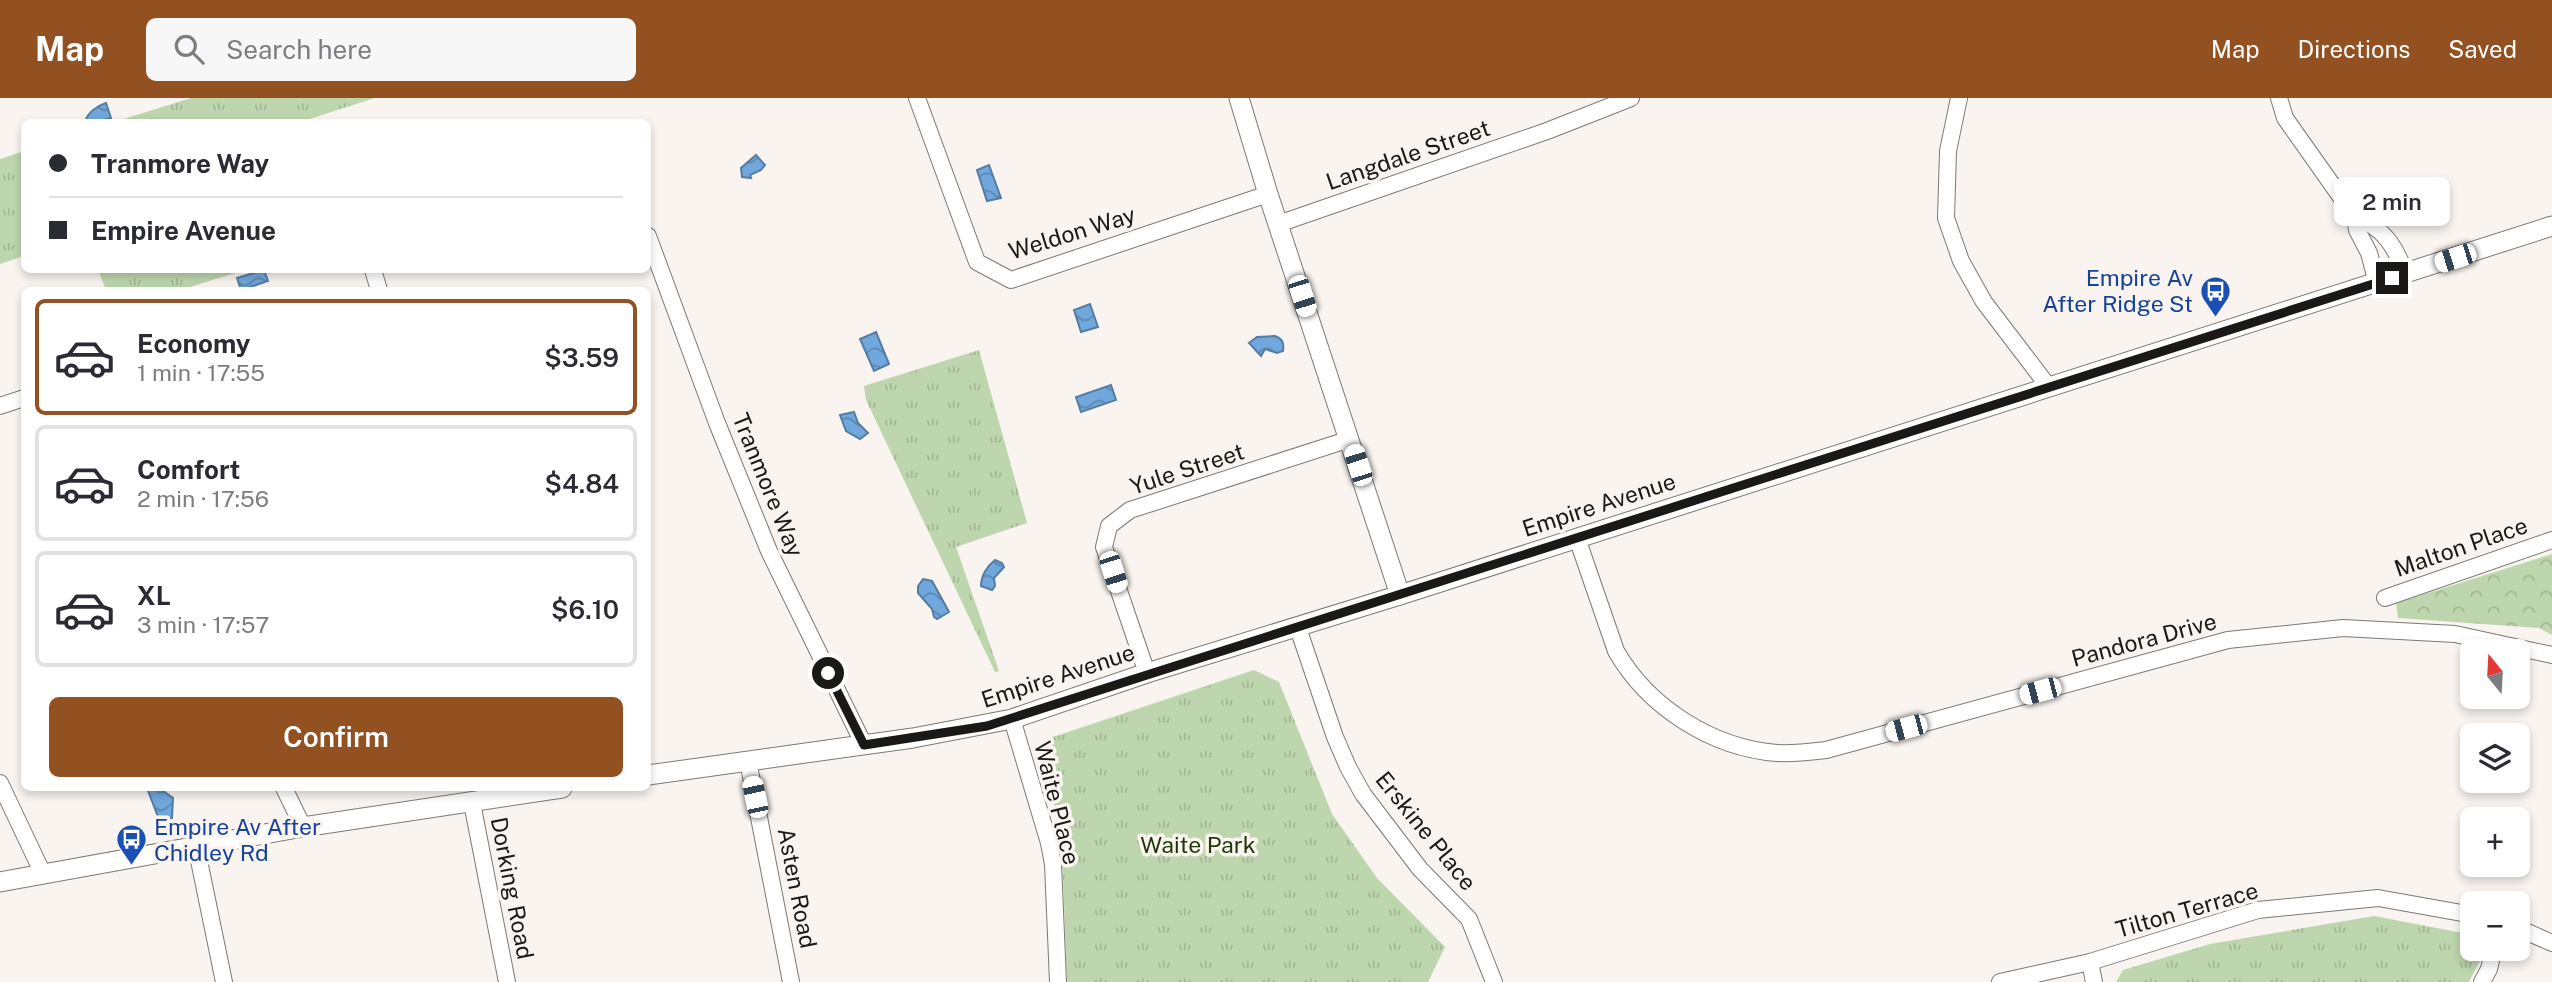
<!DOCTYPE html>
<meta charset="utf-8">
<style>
body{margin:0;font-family:"Public Sans",sans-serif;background:#f7f7f7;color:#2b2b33;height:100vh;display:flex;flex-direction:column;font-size:26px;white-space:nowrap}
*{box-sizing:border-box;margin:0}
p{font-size:23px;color:#7c7c81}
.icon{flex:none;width:38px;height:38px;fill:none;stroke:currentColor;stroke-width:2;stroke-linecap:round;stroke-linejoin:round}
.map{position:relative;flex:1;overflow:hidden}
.panel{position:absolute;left:21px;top:189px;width:630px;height:504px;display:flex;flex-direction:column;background:#fff;border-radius:10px;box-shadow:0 4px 10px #0003}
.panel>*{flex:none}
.guide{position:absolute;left:21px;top:21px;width:630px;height:154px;border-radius:10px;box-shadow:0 4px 10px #0003;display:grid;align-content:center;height:154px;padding:0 28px;background:#fff}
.needle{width:46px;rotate:342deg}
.fabs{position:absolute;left:2460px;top:541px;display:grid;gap:14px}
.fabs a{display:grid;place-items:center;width:70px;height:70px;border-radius:10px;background:#fff;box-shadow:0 4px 10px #0003;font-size:35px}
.end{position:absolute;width:32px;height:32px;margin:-16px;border:9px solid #1b1918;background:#fff;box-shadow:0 0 0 4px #fff}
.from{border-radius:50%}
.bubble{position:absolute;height:49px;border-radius:10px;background:#fff;box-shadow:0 4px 10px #0003;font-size:23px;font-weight:600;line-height:49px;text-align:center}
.car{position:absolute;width:21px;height:42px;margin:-21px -10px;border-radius:9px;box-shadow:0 0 5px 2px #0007;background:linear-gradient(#fff 24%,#345 0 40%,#fff 0 76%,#345 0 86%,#fff 0)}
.guide b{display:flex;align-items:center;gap:24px;height:66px;font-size:26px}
.guide b+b{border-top:2px solid #e1e1e2}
.guide i{width:18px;height:18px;background:#2b2b33}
ul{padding:12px 0 0;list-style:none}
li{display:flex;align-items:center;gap:21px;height:116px;margin:0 14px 10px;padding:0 14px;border:4px solid #e1e1e2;border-radius:10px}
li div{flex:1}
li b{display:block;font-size:26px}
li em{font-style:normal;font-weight:600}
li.active{border-color:#935020}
li>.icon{width:63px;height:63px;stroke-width:1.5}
.primary-button{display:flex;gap:14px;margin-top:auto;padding:14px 28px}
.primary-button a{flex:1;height:80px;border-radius:10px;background:#935020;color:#fff;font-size:28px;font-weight:600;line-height:80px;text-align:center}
header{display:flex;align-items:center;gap:42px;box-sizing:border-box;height:98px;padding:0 35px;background:#935020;color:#fff}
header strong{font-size:33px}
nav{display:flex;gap:38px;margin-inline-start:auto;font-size:24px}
.search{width:490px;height:63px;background:#f7f7f7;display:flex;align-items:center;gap:18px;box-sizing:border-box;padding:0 24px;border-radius:10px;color:#7c7c81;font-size:26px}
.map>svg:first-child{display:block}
.grass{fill:url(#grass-tufts)}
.forest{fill:url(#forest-crowns)}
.water{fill:url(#water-waves);stroke:#567ca1;stroke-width:2}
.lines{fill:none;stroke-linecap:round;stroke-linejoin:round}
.minor-casing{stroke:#7d7975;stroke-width:18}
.tertiary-casing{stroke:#7d7975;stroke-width:21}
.minor{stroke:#fff;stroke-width:16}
.tertiary{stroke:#fff;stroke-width:19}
.route{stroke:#1b1918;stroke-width:9}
.labels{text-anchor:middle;stroke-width:7;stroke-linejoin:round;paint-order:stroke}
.street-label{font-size:23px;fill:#1b1918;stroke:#f9f4ef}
.transit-label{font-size:23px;fill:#164399;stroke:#f9f4ef;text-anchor:end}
.park-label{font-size:23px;fill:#1f3709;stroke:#f9f4ef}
</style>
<header>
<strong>Map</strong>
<div class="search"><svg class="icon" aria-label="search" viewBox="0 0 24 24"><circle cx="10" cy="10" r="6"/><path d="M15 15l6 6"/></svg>Search here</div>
<nav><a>Map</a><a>Directions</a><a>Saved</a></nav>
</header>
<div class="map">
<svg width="2552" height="884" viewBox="0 0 2552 884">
<defs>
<pattern id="grass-tufts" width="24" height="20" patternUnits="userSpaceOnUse" patternTransform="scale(1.75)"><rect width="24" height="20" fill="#bdd6ad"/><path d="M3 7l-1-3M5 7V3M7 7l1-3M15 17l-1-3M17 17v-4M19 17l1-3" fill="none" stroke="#a2b794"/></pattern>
<pattern id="forest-crowns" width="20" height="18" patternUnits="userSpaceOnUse" patternTransform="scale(1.75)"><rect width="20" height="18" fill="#bdd6ad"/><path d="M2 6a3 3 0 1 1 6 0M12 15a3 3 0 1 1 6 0" fill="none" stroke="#a2b794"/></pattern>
<pattern id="water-waves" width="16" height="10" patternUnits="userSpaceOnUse" patternTransform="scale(1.75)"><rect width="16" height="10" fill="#70a7dc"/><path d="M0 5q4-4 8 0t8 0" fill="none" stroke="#5b87b1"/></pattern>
</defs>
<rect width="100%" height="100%" fill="#f9f4ef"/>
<!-- grass -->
<g class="grass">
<path d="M191 0H375L300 24H114Z"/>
<path d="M24 53V158L0 166V61Z"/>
<path d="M98 172H245L180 192H106Z"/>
<path d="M979 252 1027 425 956 449 999 573 995 574 866 302 864 288Z"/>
<path d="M1254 572 1279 584 1332 716 1377 780 1445 849 1428 884H1067L1061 729 1039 657 1053 639Z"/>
<path d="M2374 818 2468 836 2473 850 2476 851 2481 861 2469 884H2116L2123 872 2210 846Z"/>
</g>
<!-- forest -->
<path class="forest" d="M2552 456V537L2539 530 2398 520 2396 505Z"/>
<!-- water -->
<g class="water">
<path d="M106 5 111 20 97 24H85C87 15 97 8 106 5Z"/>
<path d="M756 57 765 67 761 72 750 77 751 80 742 79 741 70Z"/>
<path d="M989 67 1001 100 987 103 977 72Z"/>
<path d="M264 172 268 183 241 192 237 180Z"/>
<path d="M1090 206 1098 229 1081 234 1074 212Z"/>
<path d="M876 234 889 266 874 273 860 241Z"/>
<path d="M1275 238C1283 241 1284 245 1283 253L1277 255 1265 251 1261 258 1249 245 1257 239Z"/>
<path d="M1111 287 1116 302 1081 314 1076 299Z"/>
<path d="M854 314 858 325 868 335 860 341 846 333 840 317Z"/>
<path d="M995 462 1002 465 1004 469 994 480 995 488 992 492 981 488C981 478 987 468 995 462Z"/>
<path d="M923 481 932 483 949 514 937 521 934 519 932 511 918 495V488Z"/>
<path d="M147 690H159L173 700 172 720 160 724Z"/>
</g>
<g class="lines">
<defs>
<g id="minor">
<path d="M917 0 977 164 1011 182 1268 96"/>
<path d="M1959 0 1948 53 1946 120 1961 163 1984 204 2048 288"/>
<path d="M2279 0 2285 20 2355 119 2357 132 2369 155 2377 185"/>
<path d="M2355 119C2384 129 2395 149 2406 176"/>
<path d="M1278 126 1547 33 1631 0"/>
<path d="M648 138 717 325 769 453 864 647"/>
<path d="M373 172 379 192"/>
<path d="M0 308 24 300"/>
<path d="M1577 440 1616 553C1648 609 1712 650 1777 655 1793 656 1809 654 1826 652L2228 542 2343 530 2455 536 2552 557"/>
<path d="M2385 500 2552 442"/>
<path d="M1298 530 1335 639 1348 669 1363 696 1420 771 1469 821 1494 884"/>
<path d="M1147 575 1104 449 1109 428 1130 412 1350 341"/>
<path d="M1012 621 1049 745 1053 766 1058 884"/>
<path d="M748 663 791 884"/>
<path d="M0 685 43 776"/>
<path d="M284 690 303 729"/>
<path d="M472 705 507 884"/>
<path d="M196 748 224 884"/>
<path d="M2518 830 2552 845"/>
<path d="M2090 864 2094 884"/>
<path d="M2000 884 2090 864 2258 812 2378 800 2473 817"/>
<path d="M2482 884 2489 871 2494 850"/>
</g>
<g id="tertiary">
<path d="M1239 0 1268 96 1400 497"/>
<path d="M648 677 913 640 1012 621 1147 575 1400 497 2552 128"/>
<path d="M0 784 303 729 562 690"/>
</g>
</defs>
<!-- minor casing -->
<use href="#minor" class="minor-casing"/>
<!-- tertiary casing -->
<use href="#tertiary" class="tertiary-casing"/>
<!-- minor -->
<use href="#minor" class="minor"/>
<!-- tertiary -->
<use href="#tertiary" class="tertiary"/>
</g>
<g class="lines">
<!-- route -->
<path class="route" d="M828 575 864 647 987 628 2392 180"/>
</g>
<!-- icons -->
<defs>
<symbol id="bus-pin" viewBox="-11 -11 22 30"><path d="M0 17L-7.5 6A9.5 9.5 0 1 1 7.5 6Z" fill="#1a4fb4" stroke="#f9f4ef"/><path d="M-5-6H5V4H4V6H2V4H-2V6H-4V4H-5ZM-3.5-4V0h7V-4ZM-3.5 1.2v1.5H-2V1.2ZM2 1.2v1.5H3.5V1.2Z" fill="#fff"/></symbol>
</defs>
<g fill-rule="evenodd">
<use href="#bus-pin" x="2198" y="176" width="35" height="47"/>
<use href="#bus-pin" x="114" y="724" width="35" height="47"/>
</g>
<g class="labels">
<!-- street labels -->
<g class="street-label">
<text transform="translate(1408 57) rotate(-19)" y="8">Langdale Street</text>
<text transform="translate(1072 135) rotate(-17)" y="8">Weldon Way</text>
<text transform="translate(1187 371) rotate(-18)" y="8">Yule Street</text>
<text transform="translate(768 387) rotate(68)" y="8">Tranmore Way</text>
<text transform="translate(1599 407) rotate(-18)" y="8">Empire Avenue</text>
<text transform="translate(2461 449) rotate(-19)" y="8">Malton Place</text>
<text transform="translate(2144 542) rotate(-15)" y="8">Pandora Drive</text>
<text transform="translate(1058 578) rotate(-18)" y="8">Empire Avenue</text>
<text transform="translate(1057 705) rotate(76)" y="8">Waite Place</text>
<text transform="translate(1426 733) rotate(51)" y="8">Erskine Place</text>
<text transform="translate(512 790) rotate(79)" y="8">Dorking Road</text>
<text transform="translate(797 790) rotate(79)" y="8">Asten Road</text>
<text transform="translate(2187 812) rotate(-16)" y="8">Tilton Terrace</text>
</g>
<!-- transit labels -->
<g class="transit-label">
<text x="2193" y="188">Empire Av<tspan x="2193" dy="26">After Ridge St</tspan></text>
<text x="154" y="737" text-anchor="start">Empire Av After<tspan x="154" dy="26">Chidley Rd</tspan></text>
</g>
<!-- park labels -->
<g class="park-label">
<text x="1198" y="755">Waite Park</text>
</g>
</g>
</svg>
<div class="fabs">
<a><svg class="needle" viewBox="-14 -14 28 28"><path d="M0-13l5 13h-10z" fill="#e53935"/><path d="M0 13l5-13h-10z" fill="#7c7c81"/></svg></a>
<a><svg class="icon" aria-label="layers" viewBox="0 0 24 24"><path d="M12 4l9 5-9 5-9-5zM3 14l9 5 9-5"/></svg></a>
<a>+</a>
<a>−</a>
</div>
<i class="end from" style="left:828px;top:575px"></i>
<i class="end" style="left:2392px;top:180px"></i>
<div class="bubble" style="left:2334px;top:79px;width:116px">2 min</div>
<i class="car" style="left:2455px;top:160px;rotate:252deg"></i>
<i class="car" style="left:1302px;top:198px;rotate:162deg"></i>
<i class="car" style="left:1358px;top:367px;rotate:342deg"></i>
<i class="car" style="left:1113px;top:474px;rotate:162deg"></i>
<i class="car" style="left:2040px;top:593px;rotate:255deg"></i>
<i class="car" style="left:1906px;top:630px;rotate:255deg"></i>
<i class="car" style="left:755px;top:699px;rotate:348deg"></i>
<div class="guide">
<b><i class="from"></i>Tranmore Way</b>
<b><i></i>Empire Avenue</b>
</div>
<section class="panel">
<ul>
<li class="active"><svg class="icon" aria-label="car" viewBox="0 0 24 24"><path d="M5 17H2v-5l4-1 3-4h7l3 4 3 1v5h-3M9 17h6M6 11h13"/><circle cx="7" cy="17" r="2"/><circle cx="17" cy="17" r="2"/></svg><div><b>Economy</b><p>1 min · 17:55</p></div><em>$3.59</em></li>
<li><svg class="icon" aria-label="car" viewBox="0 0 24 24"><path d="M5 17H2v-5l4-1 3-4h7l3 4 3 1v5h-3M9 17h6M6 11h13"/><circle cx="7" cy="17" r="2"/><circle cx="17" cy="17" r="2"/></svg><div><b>Comfort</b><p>2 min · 17:56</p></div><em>$4.84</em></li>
<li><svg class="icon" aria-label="car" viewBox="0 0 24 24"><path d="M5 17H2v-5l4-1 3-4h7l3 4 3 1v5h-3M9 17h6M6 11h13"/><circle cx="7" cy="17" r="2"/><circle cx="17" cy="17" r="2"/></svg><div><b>XL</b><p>3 min · 17:57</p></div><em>$6.10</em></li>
</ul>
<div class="primary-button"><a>Confirm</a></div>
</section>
</div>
